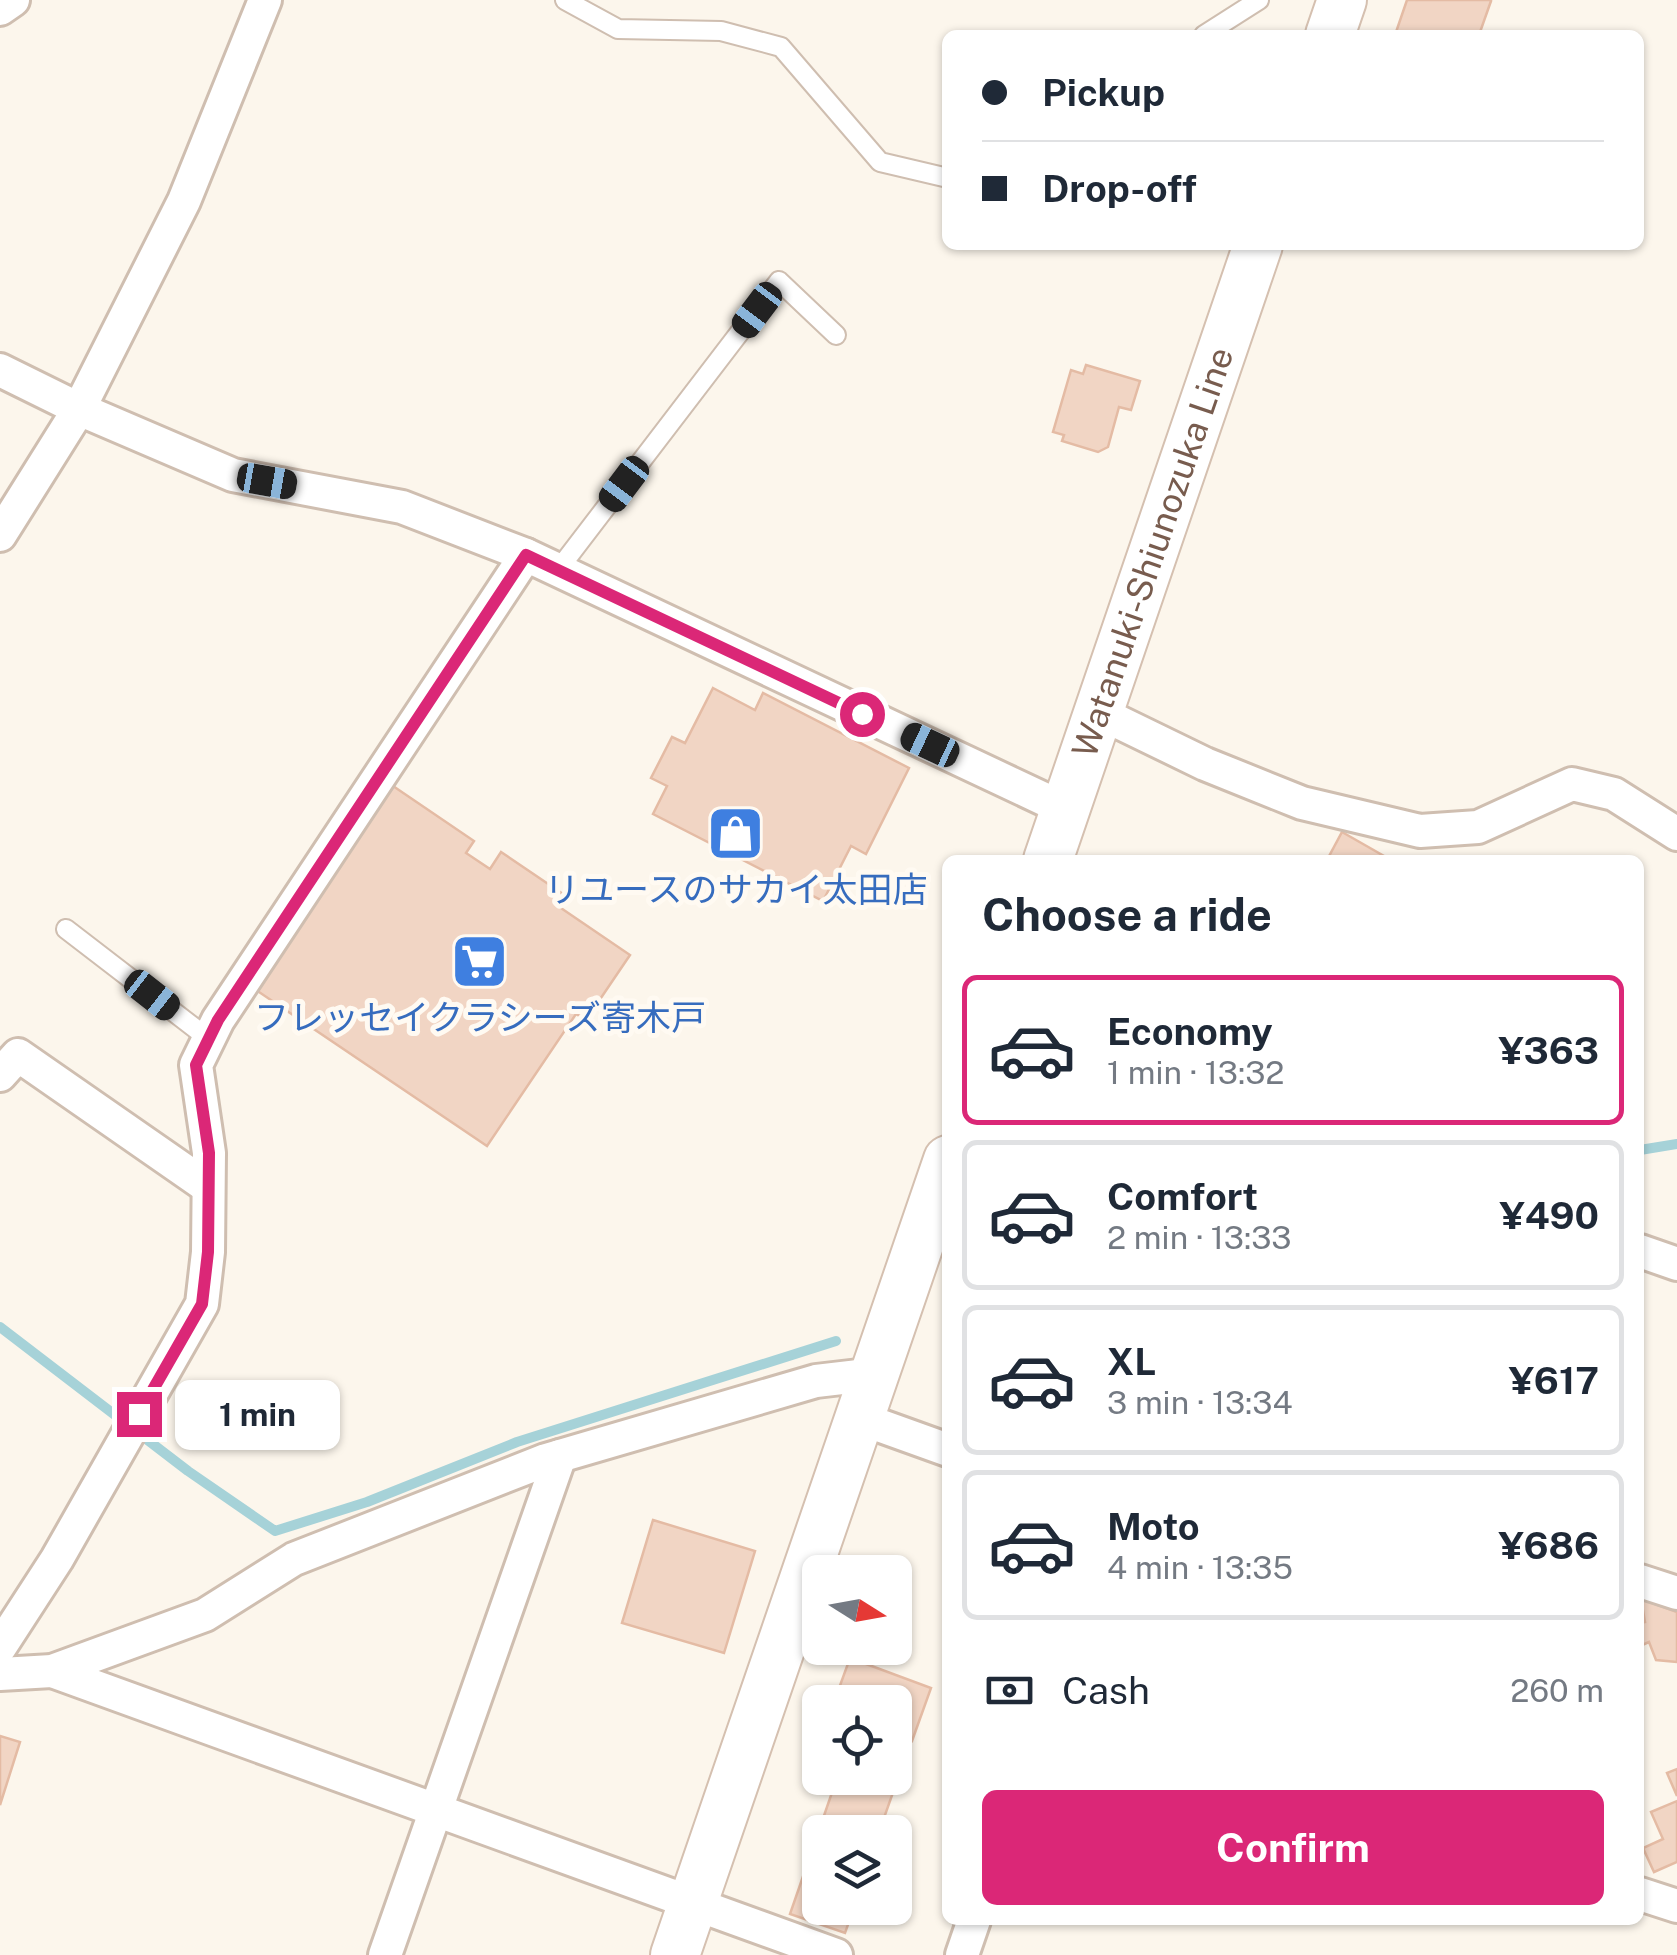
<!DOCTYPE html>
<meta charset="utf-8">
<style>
body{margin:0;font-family:"Public Sans","Noto Sans JP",sans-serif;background:#f6f6f7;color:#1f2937;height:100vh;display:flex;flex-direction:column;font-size:38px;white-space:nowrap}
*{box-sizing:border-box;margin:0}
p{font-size:32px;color:#747a83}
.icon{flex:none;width:55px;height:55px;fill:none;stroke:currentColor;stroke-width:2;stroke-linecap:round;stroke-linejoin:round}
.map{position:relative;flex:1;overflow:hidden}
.sheet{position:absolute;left:942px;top:855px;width:702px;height:1070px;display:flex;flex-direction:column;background:#fff;border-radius:15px;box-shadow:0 2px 8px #0004}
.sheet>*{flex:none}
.hud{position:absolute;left:942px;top:30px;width:702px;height:220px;border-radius:15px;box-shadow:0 2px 8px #0004;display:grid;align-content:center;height:220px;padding:0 40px;background:#fff}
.needle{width:65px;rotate:101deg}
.tools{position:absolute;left:802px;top:1555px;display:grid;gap:20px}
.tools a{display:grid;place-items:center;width:110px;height:110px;border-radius:15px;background:#fff;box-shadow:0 2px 8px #0004;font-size:50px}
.end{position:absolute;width:45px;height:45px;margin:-22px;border:12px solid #db2777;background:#fff;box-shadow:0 0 0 5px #fff}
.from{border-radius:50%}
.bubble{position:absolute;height:70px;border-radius:15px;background:#fff;box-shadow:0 2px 8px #0004;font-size:32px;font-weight:700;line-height:70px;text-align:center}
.car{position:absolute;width:30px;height:60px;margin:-30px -15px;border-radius:12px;box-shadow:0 0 8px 2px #0007;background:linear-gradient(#222 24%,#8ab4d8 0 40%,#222 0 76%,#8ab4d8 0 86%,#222 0)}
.hud b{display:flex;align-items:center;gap:35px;height:95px;font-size:38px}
.hud b+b{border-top:2px solid #e0e1e3}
.hud i{width:25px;height:25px;background:#1f2937}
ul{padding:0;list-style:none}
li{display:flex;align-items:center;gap:30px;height:150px;margin:0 20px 15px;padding:0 20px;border:5px solid #e0e1e3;border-radius:15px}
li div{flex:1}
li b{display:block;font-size:38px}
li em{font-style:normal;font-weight:700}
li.on{border-color:#db2777}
li>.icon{width:90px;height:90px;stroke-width:1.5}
h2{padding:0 40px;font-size:45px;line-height:120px}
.pay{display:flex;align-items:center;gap:25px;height:110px;padding:0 40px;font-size:38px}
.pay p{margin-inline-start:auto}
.action{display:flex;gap:20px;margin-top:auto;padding:20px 40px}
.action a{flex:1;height:115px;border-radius:15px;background:#db2777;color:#fff;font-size:40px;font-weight:700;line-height:115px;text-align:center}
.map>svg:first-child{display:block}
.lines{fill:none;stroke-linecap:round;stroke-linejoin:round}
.stream{stroke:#a6d2d8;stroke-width:10}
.building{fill:#f1d5c4;stroke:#e4bba4;stroke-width:2.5}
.lane-casing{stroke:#cfbeb0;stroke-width:22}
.street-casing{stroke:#cfbeb0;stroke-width:38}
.secondary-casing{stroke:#d5c0b0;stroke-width:52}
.lane{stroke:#fff;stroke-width:18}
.street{stroke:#fff;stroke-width:32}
.secondary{stroke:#fff;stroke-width:48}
.route{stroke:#db2777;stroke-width:12}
.labels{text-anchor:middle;stroke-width:10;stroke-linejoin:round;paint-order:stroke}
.street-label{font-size:35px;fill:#785c4e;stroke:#fffaf2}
.shop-label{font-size:35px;fill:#366cbe;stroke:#fffaf2}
</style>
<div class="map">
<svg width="1677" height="1955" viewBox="0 0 1677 1955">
<rect width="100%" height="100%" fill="#fcf6ec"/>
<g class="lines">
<!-- stream -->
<g class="stream">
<path d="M1640 1150 1677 1144"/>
<path d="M0 1327 188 1471 275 1531 367 1502 517 1442 836 1341"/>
</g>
</g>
<!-- building -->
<g class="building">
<path d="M1407 0H1489L1491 1 1479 35H1395Z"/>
<path d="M1086 365 1140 381 1131 410 1119 407 1108 447 1098 452 1062 441 1064 435 1053 432 1071 370 1083 374Z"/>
<path d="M713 688 755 710 763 693 909 768 866 854 851 846 823 901 653 814 667 786 651 778 672 737 685 743Z"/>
<path d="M393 786 474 841 466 853 490 869 501 852 563 894 555 904 630 955 586 1020 576 1014 487 1146 256 990Z"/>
<path d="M1342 832 1391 860H1327Z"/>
<path d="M653 1520 755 1551 724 1653 622 1623Z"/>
<path d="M1641 1599 1677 1612V1662L1656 1660 1649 1642 1640 1646V1623L1645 1622Z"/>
<path d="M850 1658 931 1688 912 1741 895 1734V1702H834Z"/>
<path d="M0 1736 20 1742 0 1805Z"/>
<path d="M895 1764 902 1767 879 1832H820V1908H854L845 1933 790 1914 837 1778H895Z"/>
<path d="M1677 1769V1796L1667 1773Z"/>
<path d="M1677 1801V1862L1654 1872 1643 1848 1663 1839 1651 1812Z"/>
</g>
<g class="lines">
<defs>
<g id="lane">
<path d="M565 0 618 29 721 31 781 47 880 162 948 178"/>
<path d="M1204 35 1259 0"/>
<path d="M558 570 779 281 836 335"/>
<path d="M66 929 209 1039"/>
</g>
<g id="street">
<path d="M0 9 13 0"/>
<path d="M0 370 79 409 233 475 402 507 526 555 1065 809"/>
<path d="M0 535 79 409 184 201 265 0"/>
<path d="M1098 712 1205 764 1302 803 1420 831 1478 827 1572 784 1614 794 1677 834"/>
<path d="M0 1075 18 1055 208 1187"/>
<path d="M1640 1251 1677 1264"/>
<path d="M859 1418 948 1450"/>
<path d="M1640 1581 1677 1593"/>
<path d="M0 1647 57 1559 202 1304 208 1252 209 1153 196 1065 218 1020 526 555"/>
<path d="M52 1671 836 1955"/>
<path d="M0 1674 52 1671 205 1615 294 1559 546 1460 816 1381 876 1374"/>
<path d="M1640 1894 1677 1906"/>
<path d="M385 1955 560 1456"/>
<path d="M962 1955 974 1920"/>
</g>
<g id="secondary">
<path d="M1330 35 1342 0"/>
<path id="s1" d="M1048 860 1258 245"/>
<path d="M675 1955 948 1160"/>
</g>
</defs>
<!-- lane casing -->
<use href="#lane" class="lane-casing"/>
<!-- street casing -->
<use href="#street" class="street-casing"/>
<!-- secondary casing -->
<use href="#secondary" class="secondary-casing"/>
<!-- lane -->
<use href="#lane" class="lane"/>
<!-- street -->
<use href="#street" class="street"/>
<!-- secondary -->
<use href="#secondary" class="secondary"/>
</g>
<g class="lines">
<!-- route -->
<path class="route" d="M139 1414 202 1304 208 1252 209 1153 196 1065 218 1020 526 555 862 714"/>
</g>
<!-- icons -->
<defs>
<symbol id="shop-square" viewBox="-11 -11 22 22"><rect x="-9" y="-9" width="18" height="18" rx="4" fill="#3f7fe0" stroke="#fffaf2"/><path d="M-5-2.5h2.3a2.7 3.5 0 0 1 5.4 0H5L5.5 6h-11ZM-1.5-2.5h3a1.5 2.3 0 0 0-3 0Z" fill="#fff"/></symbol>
<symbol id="supermarket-square" viewBox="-11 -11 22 22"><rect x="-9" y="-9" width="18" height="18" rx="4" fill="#3f7fe0" stroke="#fffaf2"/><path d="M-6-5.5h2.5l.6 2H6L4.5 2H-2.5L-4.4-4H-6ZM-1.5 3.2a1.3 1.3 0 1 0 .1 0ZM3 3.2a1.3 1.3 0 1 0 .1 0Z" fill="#fff"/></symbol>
</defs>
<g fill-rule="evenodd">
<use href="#shop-square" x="704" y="802" width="63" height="63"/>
<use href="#supermarket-square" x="448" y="930" width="63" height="63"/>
</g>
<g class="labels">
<!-- street labels -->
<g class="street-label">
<text dy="12" stroke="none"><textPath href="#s1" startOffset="325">Watanuki-Shiunozuka Line</textPath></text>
</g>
<!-- shop labels -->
<g class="shop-label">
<text x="736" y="902">リユースのサカイ太田店</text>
<text x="480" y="1030">フレッセイクラシーズ寄木戸</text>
</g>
</g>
</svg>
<div class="tools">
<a><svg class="needle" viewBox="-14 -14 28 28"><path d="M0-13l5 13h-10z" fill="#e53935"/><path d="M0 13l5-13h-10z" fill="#747a83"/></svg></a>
<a><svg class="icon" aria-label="locate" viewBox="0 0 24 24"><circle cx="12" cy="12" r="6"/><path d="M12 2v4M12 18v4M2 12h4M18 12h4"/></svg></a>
<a><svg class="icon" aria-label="layers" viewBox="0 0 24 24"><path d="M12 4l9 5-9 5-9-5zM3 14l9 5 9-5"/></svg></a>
</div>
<i class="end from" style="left:862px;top:714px"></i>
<i class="end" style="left:139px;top:1414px"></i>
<div class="bubble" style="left:175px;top:1380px;width:165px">1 min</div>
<i class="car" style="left:757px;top:310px;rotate:217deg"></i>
<i class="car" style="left:267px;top:481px;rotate:100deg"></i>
<i class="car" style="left:624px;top:484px;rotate:217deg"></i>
<i class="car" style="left:930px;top:745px;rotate:295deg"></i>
<i class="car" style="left:152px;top:995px;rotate:128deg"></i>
<div class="hud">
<b><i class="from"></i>Pickup</b>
<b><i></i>Drop-off</b>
</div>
<section class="sheet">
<h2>Choose a ride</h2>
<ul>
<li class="on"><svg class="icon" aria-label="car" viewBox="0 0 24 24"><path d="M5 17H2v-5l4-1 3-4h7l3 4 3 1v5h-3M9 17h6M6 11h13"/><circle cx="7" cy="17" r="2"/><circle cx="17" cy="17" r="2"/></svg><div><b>Economy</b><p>1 min · 13:32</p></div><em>¥363</em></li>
<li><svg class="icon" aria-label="car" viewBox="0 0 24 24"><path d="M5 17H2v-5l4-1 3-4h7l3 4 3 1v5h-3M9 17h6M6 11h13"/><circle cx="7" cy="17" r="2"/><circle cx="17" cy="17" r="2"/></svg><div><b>Comfort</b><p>2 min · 13:33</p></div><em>¥490</em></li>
<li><svg class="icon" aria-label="car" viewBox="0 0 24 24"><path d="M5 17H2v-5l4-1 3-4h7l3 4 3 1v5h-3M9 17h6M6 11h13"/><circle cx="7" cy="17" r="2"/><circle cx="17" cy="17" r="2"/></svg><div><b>XL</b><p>3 min · 13:34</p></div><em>¥617</em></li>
<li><svg class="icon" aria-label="car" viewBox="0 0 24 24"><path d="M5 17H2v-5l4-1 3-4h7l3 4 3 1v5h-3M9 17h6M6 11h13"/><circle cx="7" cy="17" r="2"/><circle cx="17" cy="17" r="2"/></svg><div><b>Moto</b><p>4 min · 13:35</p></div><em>¥686</em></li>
</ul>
<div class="pay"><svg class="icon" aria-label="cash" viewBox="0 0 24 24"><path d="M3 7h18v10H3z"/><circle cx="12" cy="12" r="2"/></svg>Cash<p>260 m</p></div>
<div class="action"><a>Confirm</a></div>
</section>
</div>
